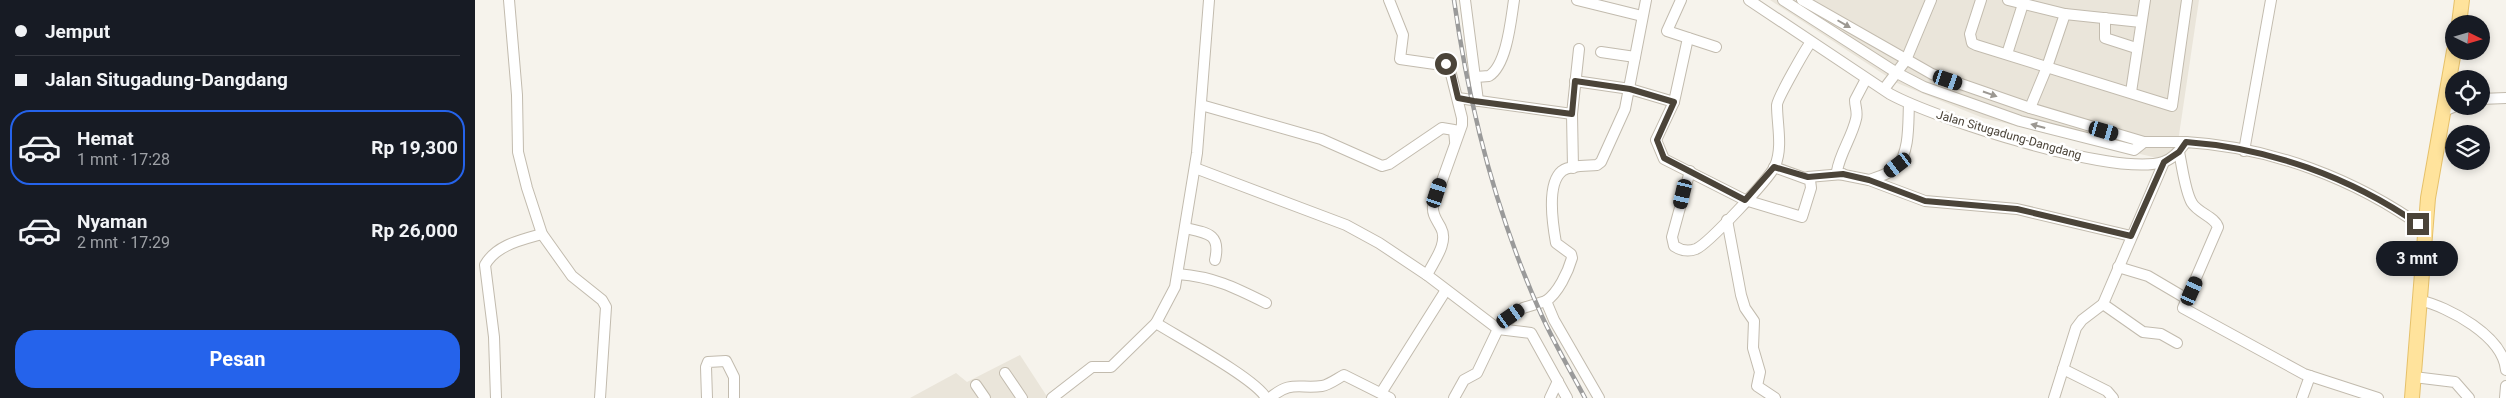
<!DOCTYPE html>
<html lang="id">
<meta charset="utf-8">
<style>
body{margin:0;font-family:Roboto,sans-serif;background:#242831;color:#f1f3f6;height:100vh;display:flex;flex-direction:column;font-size:19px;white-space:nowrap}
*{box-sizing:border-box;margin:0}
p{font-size:16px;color:#9ea1a6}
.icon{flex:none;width:28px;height:28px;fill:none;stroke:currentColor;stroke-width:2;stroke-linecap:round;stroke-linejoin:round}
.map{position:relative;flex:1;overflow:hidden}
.panel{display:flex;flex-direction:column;background:#171b24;width:475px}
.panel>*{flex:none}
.banner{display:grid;align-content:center;height:110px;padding:0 15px;background:#171b24}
.needle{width:32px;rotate:95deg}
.controls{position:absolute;left:1970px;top:15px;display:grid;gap:10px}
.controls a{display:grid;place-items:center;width:45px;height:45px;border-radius:50%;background:#171b24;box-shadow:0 2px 8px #0003;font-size:25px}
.end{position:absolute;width:22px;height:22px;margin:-11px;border:6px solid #4b4439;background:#fff;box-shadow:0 0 0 2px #fff}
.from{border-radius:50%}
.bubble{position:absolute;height:35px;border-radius:18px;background:#171b24;box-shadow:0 2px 8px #0003;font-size:16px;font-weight:700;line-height:35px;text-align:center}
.car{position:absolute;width:15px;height:30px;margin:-15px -8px;border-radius:6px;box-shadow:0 0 4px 1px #0007;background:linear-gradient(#222 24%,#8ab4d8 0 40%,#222 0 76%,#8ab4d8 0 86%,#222 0)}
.banner b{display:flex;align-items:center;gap:18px;height:48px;font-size:19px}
.banner b+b{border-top:1px solid #363941}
.banner i{width:12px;height:12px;background:#f1f3f6}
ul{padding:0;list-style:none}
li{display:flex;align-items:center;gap:15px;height:75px;margin:0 10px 8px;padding:0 5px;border:2px solid transparent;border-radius:20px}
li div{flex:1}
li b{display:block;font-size:19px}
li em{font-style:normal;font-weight:700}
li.on{border-color:#2563eb}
li>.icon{width:45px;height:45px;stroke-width:1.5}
.cta{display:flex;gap:10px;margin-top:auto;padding:10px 15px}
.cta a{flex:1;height:58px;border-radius:20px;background:#2563eb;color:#fff;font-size:20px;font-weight:700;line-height:58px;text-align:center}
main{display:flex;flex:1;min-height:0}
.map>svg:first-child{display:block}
.residential{fill:#eae5da}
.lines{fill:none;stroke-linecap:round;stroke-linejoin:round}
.minor-casing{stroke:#c2bbae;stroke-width:12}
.major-casing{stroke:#e6c16a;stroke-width:16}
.minor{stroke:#fff;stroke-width:10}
.major{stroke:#ffe39c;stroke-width:14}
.rail-casing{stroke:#9a9a9a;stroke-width:4.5}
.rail{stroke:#fff;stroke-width:2.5;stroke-dasharray:8;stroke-linecap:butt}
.oneway{fill:#9c9892}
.route{stroke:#4b4439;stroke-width:6}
.labels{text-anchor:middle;stroke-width:5;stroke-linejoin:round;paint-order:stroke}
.street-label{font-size:12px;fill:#4b4439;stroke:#fff}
</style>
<main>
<section class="panel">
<div class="banner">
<b><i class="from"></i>Jemput</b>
<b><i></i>Jalan Situgadung-Dangdang</b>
</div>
<ul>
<li class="on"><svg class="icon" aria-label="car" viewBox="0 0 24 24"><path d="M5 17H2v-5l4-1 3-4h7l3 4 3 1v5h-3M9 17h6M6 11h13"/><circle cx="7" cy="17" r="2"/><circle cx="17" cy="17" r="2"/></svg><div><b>Hemat</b><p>1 mnt · 17:28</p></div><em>Rp 19,300</em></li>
<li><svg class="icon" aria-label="car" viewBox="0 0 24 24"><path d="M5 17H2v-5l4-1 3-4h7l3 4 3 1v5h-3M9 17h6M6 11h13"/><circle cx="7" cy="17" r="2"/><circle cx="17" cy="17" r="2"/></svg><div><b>Nyaman</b><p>2 mnt · 17:29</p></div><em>Rp 26,000</em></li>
</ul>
<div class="cta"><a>Pesan</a></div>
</section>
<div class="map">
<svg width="2031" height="398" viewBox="0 0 2031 398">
<rect width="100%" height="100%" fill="#f6f3ec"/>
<!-- residential -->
<g class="residential">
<path d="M1295 0H1724L1700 162 1508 118 1422 83Z"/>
<path d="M545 355 573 398H435L481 373 492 382Z"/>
</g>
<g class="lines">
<defs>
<g id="minor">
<path d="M34 0 42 95 43 152 52 188 67 234 97 276 127 300 131 307 125 398"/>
<path d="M914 0 928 35 925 59 974 66 987 118V125L958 206C957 215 962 220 966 228 974 243 958 262 952 275"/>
<path d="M990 0 1003 101"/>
<path d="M1102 0 1167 16"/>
<path d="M1206 0 1192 31 1241 47"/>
<path d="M1274 0 1415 94C1461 119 1640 177 1688 162 1698 159 1705 150 1711 142 1796 147 1881 179 1950 229"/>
<path d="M1308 0 1422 73 1449 87 1545 121 1659 150 1669 142"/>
<path d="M1327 0 1457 74 1555 108 1669 142H1711"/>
<path d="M1506 0 1495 34 1497 43 1501 45 1697 106 1712 0"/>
<path d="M1533 0 1590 14 1666 22"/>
<path d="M1630 18V38L1661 48"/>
<path d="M1213 38 1199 102 1181 140 1189 159 1270 200 1327 217 1336 188 1335 180 1299 167"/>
<path d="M1126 52 1160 57"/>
<path d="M1532 54 1548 4"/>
<path d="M1001 77 1014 76C1032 65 1036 19 1039 0"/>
<path d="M1391 79 1380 100C1380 107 1383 112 1381 119 1377 137 1365 153 1362 171L1364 174 1394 180 1450 201 1542 209 1656 236"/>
<path d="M1100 81 1155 89 1199 102"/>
<path d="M1409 89 1431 60 1456 0"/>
<path d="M1656 92 1670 0"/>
<path d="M983 98 1097 114 1104 49"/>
<path d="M2006 99 2031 98"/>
<path d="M726 105 846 139 907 166 914 164 967 128 979 130 980 141"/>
<path d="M1555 108 1572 67 1590 14"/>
<path d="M1969 111 1981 106"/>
<path d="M1097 114 1098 168"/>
<path d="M1769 151 1796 0"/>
<path d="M1704 152C1707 165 1710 192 1717 203 1723 213 1740 217 1743 227L1708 308 1829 374 1903 398"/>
<path d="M720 168 871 225 904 243 952 275 1023 329 1056 333 1092 398"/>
<path d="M1215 171 1197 237 1199 246C1205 250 1213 252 1221 249 1233 244 1294 179 1300 166 1308 147 1302 125 1302 105 1302 99 1331 48 1336 42"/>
<path d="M1333 177 1368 174"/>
<path d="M1394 180C1403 177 1415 174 1422 166 1435 152 1433 122 1434 104"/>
<path d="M1252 220 1266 295 1270 308 1279 321 1278 348 1285 372 1282 386 1300 398"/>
<path d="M710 228C733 233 746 234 740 260"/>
<path d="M1643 267 1673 276 1712 299"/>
<path d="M703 274C739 277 759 287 791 303"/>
<path d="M1944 300C1974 307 2028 336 2031 370"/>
<path d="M1628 304 1668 332 1686 334 1702 343"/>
<path d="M681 323C703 337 781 379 791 398"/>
<path d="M1588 369 1632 391 1638 398"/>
<path d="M530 373 547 398"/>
<path d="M1939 377 1980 382 1994 398"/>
<path d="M501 385 510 398"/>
<path d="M906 393 971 290"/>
<path d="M21 398 19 337 10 265C21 245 46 240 67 234"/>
<path d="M232 398 231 367 233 362 251 361 259 377V398"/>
<path d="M577 398 617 367H636L681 323 700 287 722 153 734 0"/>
<path d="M795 398C816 380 824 389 847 386 854 385 863 378 869 375L915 398"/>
<path d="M979 398 989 380 1002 373 1023 329 1048 308 1071 301"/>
<path d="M1075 398 1083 381"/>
<path d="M1124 398 1079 320 1071 301C1083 293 1093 272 1097 258L1096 254 1081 243C1078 226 1071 184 1087 171 1095 165 1112 166 1122 165L1126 162 1150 109 1171 0"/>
<path d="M1579 398 1601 328 1607 320 1628 304 1689 162"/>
<path d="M1827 398 1835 376"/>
<path d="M2030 398 2031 386"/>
</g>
<g id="major">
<path d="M1984 24 1987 0"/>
<path d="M1937 398 1953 198 1979 51"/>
</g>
</defs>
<!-- minor casing -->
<use href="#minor" class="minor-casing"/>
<!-- major casing -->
<use href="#major" class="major-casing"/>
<!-- minor -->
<use href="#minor" class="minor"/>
<!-- major -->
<use href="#major" class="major"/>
<defs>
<path id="rail" d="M979 0C994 107 1022 216 1066 314 1079 343 1095 370 1110 398"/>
</defs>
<!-- rail casing -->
<use href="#rail" class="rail-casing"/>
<!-- rail -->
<use href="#rail" class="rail"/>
</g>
<!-- one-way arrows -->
<defs><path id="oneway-solid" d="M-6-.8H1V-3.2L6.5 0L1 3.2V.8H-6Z" transform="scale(1.25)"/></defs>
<g class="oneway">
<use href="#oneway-solid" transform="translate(1369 24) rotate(30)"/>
<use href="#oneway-solid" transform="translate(1515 94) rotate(19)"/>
<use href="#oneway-solid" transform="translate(1563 126) rotate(-165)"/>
</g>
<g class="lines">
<!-- route -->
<path class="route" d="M971 64 976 68 983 98 999 101 1097 114 1100 81 1155 89 1199 102 1182 140 1189 158 1270 200 1299 167 1333 177 1368 174 1394 180 1450 201 1542 209 1656 236 1689 162 1704 152 1711 142C1794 148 1875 177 1943 224"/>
</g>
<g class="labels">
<!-- street labels -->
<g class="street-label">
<text transform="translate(1534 135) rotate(16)" y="4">Jalan Situgadung-Dangdang</text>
</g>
</g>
</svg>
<div class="controls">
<a><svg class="needle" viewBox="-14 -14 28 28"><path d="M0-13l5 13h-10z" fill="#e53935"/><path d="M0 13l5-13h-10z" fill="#9ea1a6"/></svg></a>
<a><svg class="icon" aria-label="locate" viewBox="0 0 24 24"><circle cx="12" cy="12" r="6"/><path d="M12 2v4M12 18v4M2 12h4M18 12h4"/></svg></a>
<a><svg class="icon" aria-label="layers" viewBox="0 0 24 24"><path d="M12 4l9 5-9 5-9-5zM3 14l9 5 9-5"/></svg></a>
</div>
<i class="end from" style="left:971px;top:64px"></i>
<i class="end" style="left:1943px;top:224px"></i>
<div class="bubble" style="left:1901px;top:241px;width:82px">3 mnt</div>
<i class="car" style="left:1473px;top:80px;rotate:109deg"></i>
<i class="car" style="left:1629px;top:131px;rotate:106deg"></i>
<i class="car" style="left:1423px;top:165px;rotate:233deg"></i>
<i class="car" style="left:962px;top:193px;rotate:18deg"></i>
<i class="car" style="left:1208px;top:194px;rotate:193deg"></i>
<i class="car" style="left:1717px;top:291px;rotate:24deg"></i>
<i class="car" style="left:1036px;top:316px;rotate:55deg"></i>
</div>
</main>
